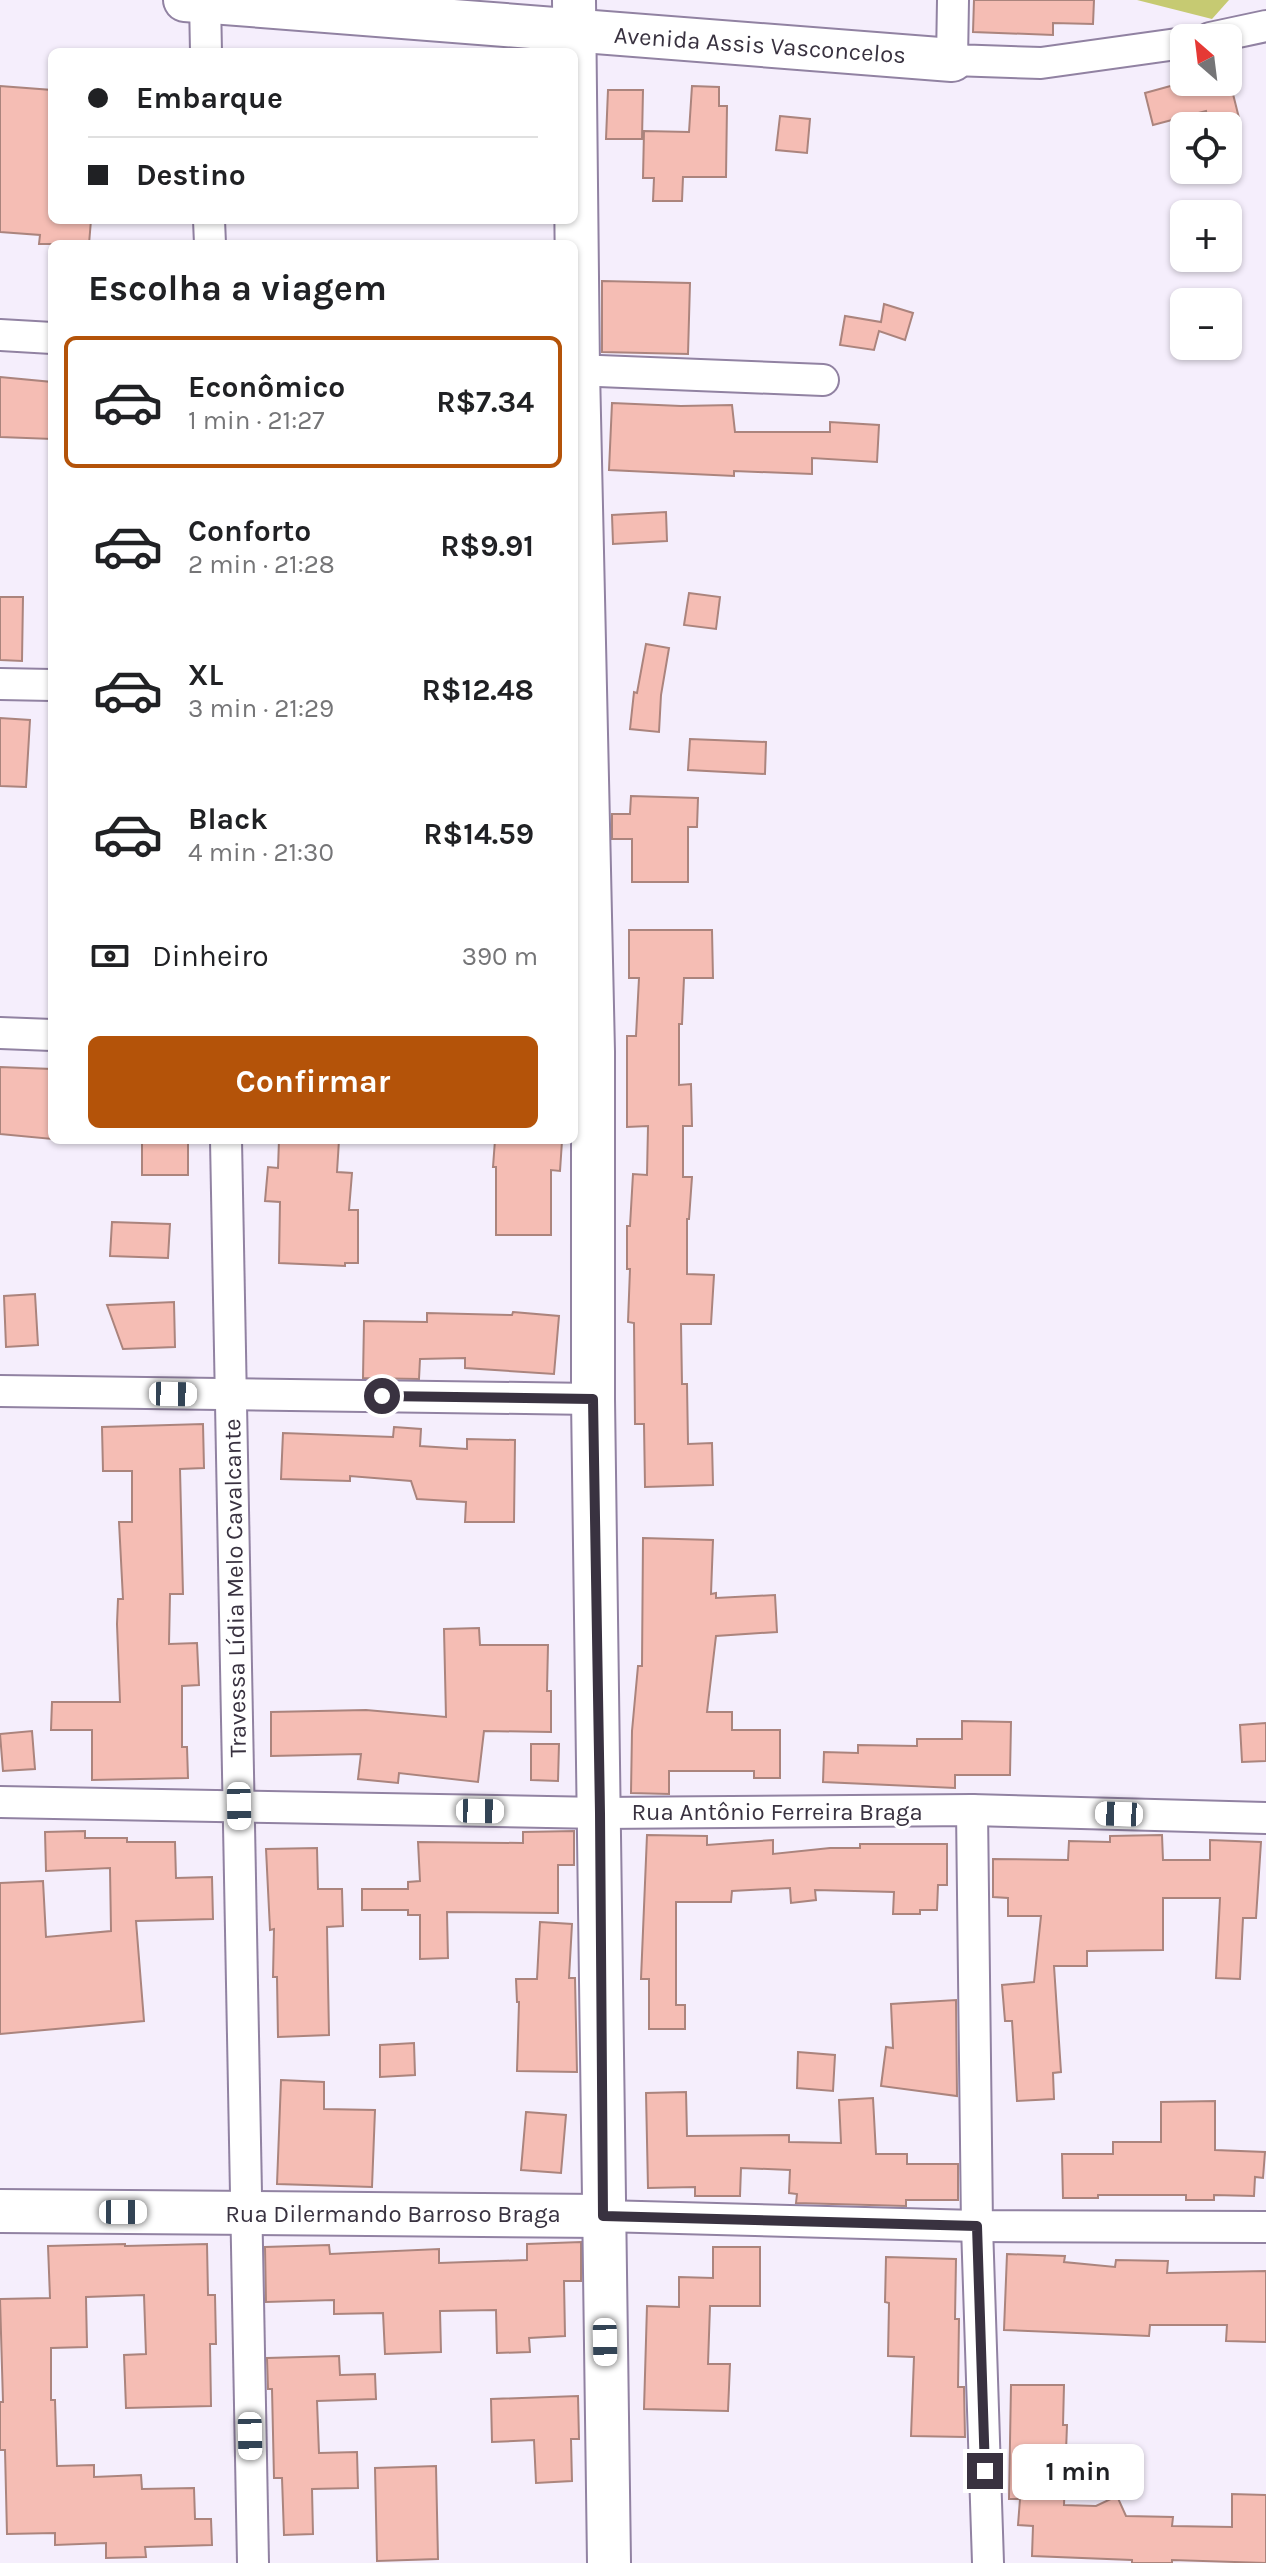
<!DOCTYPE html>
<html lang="pt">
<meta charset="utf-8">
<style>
body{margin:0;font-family:Karla,sans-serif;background:#f2f2f2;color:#202124;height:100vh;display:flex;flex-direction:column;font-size:30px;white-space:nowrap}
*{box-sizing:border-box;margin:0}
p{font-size:26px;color:#757577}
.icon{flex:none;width:44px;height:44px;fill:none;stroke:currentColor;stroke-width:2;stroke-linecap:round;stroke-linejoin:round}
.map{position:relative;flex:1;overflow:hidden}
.panel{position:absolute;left:48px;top:240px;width:530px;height:904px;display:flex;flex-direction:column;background:#fff;border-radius:12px;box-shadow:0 2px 6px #0004}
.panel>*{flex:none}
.banner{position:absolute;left:48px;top:48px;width:530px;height:176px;border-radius:12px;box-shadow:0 2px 6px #0004;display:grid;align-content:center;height:176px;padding:0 40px;background:#fff}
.needle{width:52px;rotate:332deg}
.buttons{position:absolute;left:1170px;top:24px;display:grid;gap:16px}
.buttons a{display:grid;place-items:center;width:72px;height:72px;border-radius:12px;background:#fff;box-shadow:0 2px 6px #0004;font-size:40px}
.end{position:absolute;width:36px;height:36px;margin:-18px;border:10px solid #393240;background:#fff;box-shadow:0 0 0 4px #fff}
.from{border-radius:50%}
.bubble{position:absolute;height:56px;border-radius:12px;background:#fff;box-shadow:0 2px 6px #0004;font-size:26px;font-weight:700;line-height:56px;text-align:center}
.car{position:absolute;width:24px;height:48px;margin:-24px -12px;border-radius:10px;box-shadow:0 0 6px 2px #0007;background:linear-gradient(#fff 24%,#345 0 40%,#fff 0 76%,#345 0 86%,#fff 0)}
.banner b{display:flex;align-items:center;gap:28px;height:76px;font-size:30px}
.banner b+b{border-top:2px solid #e0e0e0}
.banner i{width:20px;height:20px;background:#202124}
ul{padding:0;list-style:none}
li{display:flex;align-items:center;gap:24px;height:132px;margin:0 16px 12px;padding:0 24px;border:4px solid transparent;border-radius:12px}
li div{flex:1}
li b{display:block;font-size:30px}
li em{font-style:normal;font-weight:700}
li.active{border-color:#b45309}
li>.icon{width:72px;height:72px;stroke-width:1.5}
h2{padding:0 40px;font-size:36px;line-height:96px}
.pay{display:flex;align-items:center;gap:20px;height:88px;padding:0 40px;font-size:30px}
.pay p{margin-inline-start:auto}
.primary-button{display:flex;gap:16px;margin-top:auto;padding:16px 40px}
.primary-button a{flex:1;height:92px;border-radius:12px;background:#b45309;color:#fff;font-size:32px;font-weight:700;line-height:92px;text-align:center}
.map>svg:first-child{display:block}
.forest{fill:#c6ca72}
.building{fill:#f5bdb4;stroke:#ab847d;stroke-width:2}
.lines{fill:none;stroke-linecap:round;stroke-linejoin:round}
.street-casing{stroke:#9182a2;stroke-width:34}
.secondary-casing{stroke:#9182a2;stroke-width:46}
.street{stroke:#fff;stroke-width:30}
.secondary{stroke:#fff;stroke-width:42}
.route{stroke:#393240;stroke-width:10}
.labels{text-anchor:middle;stroke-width:7;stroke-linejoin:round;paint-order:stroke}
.street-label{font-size:24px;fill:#393240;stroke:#fff}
</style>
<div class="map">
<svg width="1266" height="2563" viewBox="0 0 1266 2563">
<rect width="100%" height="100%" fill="#f5eefc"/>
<!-- forest -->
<path class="forest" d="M1137 0H1229L1212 19Z"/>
<!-- building -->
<g class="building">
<path d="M974 0H1094L1093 24 1053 23V35L973 32Z"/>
<path d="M1185 82H1230L1239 118 1209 125 1206 111 1153 125 1145 93Z"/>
<path d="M0 86 52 90V220H91L89 244H39L40 235 0 232Z"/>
<path d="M692 86 719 87V106H727L726 177H683L682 201H653L654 178H643L644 131 689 132Z"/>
<path d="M608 90H643L642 139H606Z"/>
<path d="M780 116 810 119 807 153 776 150Z"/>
<path d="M602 281 690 283 688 354 602 352Z"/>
<path d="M884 304 913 313 905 340 879 331 874 350 840 345 845 316 881 322Z"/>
<path d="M0 377 52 382V439L0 437Z"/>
<path d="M612 403 681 406 732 405 735 432H830V422L879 425 877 462 812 458V474L734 471V476L609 470Z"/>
<path d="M666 512 667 541 613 544 612 515Z"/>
<path d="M689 593 720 597 716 629 684 625Z"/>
<path d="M0 597H23L22 661 0 660Z"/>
<path d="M646 644 669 648 661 695 659 732 630 729 634 692 637 693Z"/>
<path d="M0 718 30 720 26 787 0 786Z"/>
<path d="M690 739 766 742 765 774 688 770Z"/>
<path d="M631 796 698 798 697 827H688V882H632V839H612V814H630Z"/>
<path d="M629 930H712L713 978H684L682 1024H679V1085L691 1084 692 1126H683V1177H692L689 1219H687V1274L714 1275 711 1324H681L682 1384H687L688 1444 712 1443 713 1485 645 1487 644 1424H635L634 1323 628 1322 630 1269H627V1226H630L633 1174 647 1175 648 1126 627 1127V1036H636L639 978H629Z"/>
<path d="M0 1067 52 1069V1139L0 1134Z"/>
<rect x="142" y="1140" width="46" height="35"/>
<path d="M279 1140H339L337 1172 352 1173 349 1210H358V1263H345V1266L279 1263 280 1202 265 1201 268 1167 278 1168Z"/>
<path d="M495 1140 562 1141 560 1171 551 1170V1235H496V1167H493Z"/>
<path d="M112 1222 170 1224 168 1258 110 1256Z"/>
<path d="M35 1294 38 1345 6 1347 4 1296Z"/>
<path d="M174 1302 175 1347 123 1349 107 1305Z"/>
<path d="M513 1312 559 1316 554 1374 465 1368V1358L420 1359 419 1379 363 1378 364 1321 427 1322V1313L512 1315Z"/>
<path d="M203 1424 204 1468 180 1469 183 1594H170L169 1644 197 1643 199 1685 182 1686V1747H187L188 1778 92 1780V1730H51L52 1702H120L117 1624 118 1599H123L119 1522H132V1471H103L102 1427Z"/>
<path d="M394 1427 421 1429 420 1446 467 1449V1439L515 1440 514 1522H465L466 1502 417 1499 411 1481 350 1476V1481L281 1479 283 1433 393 1437Z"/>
<path d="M643 1538 713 1540 711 1594 716 1593V1598L775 1595 777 1632 716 1636 707 1712H732V1730H780V1778H754V1771H669V1794L631 1793 632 1731 638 1666H642Z"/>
<path d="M479 1628 480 1645H548L547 1691H551V1732L484 1731 478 1782 399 1773 398 1783 358 1779 361 1754 271 1756V1712L366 1710 446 1717 444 1629Z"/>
<path d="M962 1721 1011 1722 1010 1775H955V1788L823 1782 824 1752 858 1753V1745L917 1746V1739H962Z"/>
<path d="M1266 1723V1761L1242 1762 1240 1725Z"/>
<path d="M32 1731 35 1769 3 1771 0 1734Z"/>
<path d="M531 1744H559L558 1781 531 1780Z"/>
<path d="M85 1831V1838H127V1842H175L176 1878 212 1877 213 1919 136 1921 144 2021 0 2034V1883L43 1881 46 1937 111 1931 110 1868 46 1871 45 1832Z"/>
<path d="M574 1831V1865H558V1913L447 1912 448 1958 420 1959V1915H408V1910H362V1889H408V1882L420 1881 418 1842 523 1843V1832Z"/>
<path d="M647 1835 707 1836V1845L773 1840V1854L830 1848H860V1844H947V1885H938L937 1910H920V1914H893L894 1892 815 1890 816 1900 791 1903 790 1888 732 1891 731 1902H676V2005H685V2029H649V1979H641Z"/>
<path d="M1162 1835 1163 1860H1210V1840L1261 1842 1256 1918H1243L1240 1979 1216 1978 1220 1898H1163V1950L1087 1951V1966H1054L1061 2072 1053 2073 1054 2099 1017 2101 1012 2021H1005L1002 1985 1034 1982 1041 1916H1008V1898L993 1897V1859L1068 1860 1069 1841 1110 1842V1836Z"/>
<path d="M317 1848 318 1889H342L343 1926 327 1927 329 2035 278 2037 277 1977H273L274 1929 270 1930 266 1849Z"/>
<path d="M540 1922 572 1924 569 1978H575L577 2072 517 2071 519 2002H517L516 1979H537Z"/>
<path d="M956 2000 957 2096 881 2086 886 2047 893 2048 891 2004Z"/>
<path d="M414 2043 415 2075 380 2077V2045Z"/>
<path d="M798 2052 835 2055 833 2091 797 2088Z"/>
<path d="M281 2080 324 2082V2109L375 2110 372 2187 277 2184Z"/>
<path d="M686 2092 687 2136 789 2135V2142L841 2143 839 2100 873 2098 876 2154H907V2164H958V2200H906V2206L796 2203 797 2194 789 2193 790 2170 741 2168 740 2196H695V2187L648 2188 646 2093Z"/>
<path d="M1215 2101V2150L1265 2152 1263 2178 1255 2177 1254 2196 1214 2195V2200H1186V2195H1098V2198H1063L1062 2154H1113V2142H1161V2102Z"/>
<path d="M526 2112 566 2115 561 2173 521 2170Z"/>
<path d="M581 2242V2281H564L565 2336 529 2338 530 2352 497 2353 496 2310 440 2311 441 2352 385 2354 383 2313 334 2314V2300L266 2302 265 2247 329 2245 330 2254 439 2249V2263L527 2260V2244Z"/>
<path d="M125 2244V2246L207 2244 208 2295H215L216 2344H210L211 2406 126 2408 124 2355 146 2354 144 2295 86 2297 87 2347 51 2348V2400H55L57 2466 94 2465V2477L141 2475 142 2489 194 2488 195 2519H211L212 2545 145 2547 146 2557 106 2558V2543L55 2545V2533L7 2534 5 2450H0V2402H3L0 2299 50 2298 48 2246Z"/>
<path d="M713 2247H760V2306H710L708 2364H730L728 2411 644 2409 647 2306 679 2307V2277L713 2278Z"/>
<path d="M1007 2254 1065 2256 1064 2262 1115 2267 1116 2260 1168 2261 1167 2273 1266 2271V2342L1226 2341 1227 2325H1150L1149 2336 1004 2330Z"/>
<path d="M886 2257 956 2259 955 2319H959L958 2387H964L965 2437 911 2436 914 2357 888 2356 889 2303 885 2302Z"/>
<path d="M339 2356 340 2375 375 2374 376 2399 317 2401 319 2453 357 2452 358 2488 312 2489 313 2534 284 2535 282 2478H274L272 2389H268L267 2358Z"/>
<path d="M1011 2385H1064L1063 2425H1067L1064 2505 1096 2506 1117 2496 1126 2516 1173 2517 1172 2526 1232 2527V2494L1266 2495V2563L1172 2560V2563H1132V2560L1032 2556 1033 2526 1018 2525 1020 2499H1009Z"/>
<path d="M578 2396 579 2439H571L572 2481 536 2483 534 2440 492 2442 491 2399Z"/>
<path d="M436 2466 438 2559 377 2561 375 2468Z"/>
</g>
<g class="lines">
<defs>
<g id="street">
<path d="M205 0 206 52"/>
<path d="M953 0 952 60 1041 63 1184 43"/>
<path d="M1210 38 1266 26"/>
<path d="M209 220 210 244"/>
<path d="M0 335 52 338"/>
<path d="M574 370 823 380"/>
<path d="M0 684 52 685"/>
<path d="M0 1033 52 1035"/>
<path d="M226 1140 253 2563"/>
<path d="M0 1391 593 1399"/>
<path d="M0 1802 600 1813 972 1810 1266 1818"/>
<path d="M972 1810 977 2226 988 2563"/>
<path d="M603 2216 977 2226 1266 2227"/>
</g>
<g id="secondary">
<path d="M185 0 952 60"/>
<path d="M574 0 578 370 593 1052V1399L609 2563"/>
<path d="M0 2211 603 2216"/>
</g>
</defs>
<!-- street casing -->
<use href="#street" class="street-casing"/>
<!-- secondary casing -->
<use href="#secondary" class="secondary-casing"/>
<!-- street -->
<use href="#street" class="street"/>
<!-- secondary -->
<use href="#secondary" class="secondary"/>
</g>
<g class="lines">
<!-- route -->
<path class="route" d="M382 1396 593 1399 600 1813 603 2216 977 2226 985 2471"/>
</g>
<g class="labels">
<!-- street labels -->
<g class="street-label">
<text transform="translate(760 45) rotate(4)" y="8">Avenida Assis Vasconcelos</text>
<text transform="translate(235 1588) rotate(-91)" y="8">Travessa Lídia Melo Cavalcante</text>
<text x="777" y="1820">Rua Antônio Ferreira Braga</text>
<text x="393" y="2222">Rua Dilermando Barroso Braga</text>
</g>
</g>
</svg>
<div class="buttons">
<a><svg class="needle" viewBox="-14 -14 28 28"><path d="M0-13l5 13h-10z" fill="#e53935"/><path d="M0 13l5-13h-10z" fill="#757577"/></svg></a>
<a><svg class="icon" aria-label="locate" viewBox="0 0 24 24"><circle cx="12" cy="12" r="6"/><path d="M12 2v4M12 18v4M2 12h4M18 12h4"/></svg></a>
<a>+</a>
<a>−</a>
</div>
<i class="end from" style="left:382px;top:1396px"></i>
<i class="end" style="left:985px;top:2471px"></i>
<div class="bubble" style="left:1012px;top:2444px;width:132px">1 min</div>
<i class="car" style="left:173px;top:1394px;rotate:91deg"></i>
<i class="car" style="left:239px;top:1806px;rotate:179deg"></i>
<i class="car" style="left:480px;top:1811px;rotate:91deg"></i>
<i class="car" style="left:1119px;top:1814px;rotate:272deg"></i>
<i class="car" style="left:123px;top:2212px;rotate:90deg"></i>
<i class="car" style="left:605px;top:2342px;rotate:179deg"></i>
<i class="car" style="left:250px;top:2436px;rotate:179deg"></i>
<div class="banner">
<b><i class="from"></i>Embarque</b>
<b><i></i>Destino</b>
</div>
<section class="panel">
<h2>Escolha a viagem</h2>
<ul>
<li class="active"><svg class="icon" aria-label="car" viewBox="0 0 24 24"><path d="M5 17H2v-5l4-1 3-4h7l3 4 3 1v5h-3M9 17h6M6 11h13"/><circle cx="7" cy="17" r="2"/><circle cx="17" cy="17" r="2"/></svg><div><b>Econômico</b><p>1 min · 21:27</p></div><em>R$7.34</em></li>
<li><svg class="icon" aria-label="car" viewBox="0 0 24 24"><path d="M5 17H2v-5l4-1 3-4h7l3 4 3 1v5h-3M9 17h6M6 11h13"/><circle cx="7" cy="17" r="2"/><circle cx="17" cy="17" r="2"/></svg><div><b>Conforto</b><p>2 min · 21:28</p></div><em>R$9.91</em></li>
<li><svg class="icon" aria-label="car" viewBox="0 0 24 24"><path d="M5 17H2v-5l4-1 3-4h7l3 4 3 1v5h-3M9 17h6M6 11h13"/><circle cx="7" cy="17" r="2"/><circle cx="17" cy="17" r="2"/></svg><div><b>XL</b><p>3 min · 21:29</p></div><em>R$12.48</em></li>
<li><svg class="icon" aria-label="car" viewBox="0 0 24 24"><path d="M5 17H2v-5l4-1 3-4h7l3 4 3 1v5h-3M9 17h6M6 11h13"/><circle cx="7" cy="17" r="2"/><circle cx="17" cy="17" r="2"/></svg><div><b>Black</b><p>4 min · 21:30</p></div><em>R$14.59</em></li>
</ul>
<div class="pay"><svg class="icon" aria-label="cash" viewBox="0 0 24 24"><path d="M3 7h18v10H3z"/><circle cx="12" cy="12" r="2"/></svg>Dinheiro<p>390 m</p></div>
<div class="primary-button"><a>Confirmar</a></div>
</section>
</div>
